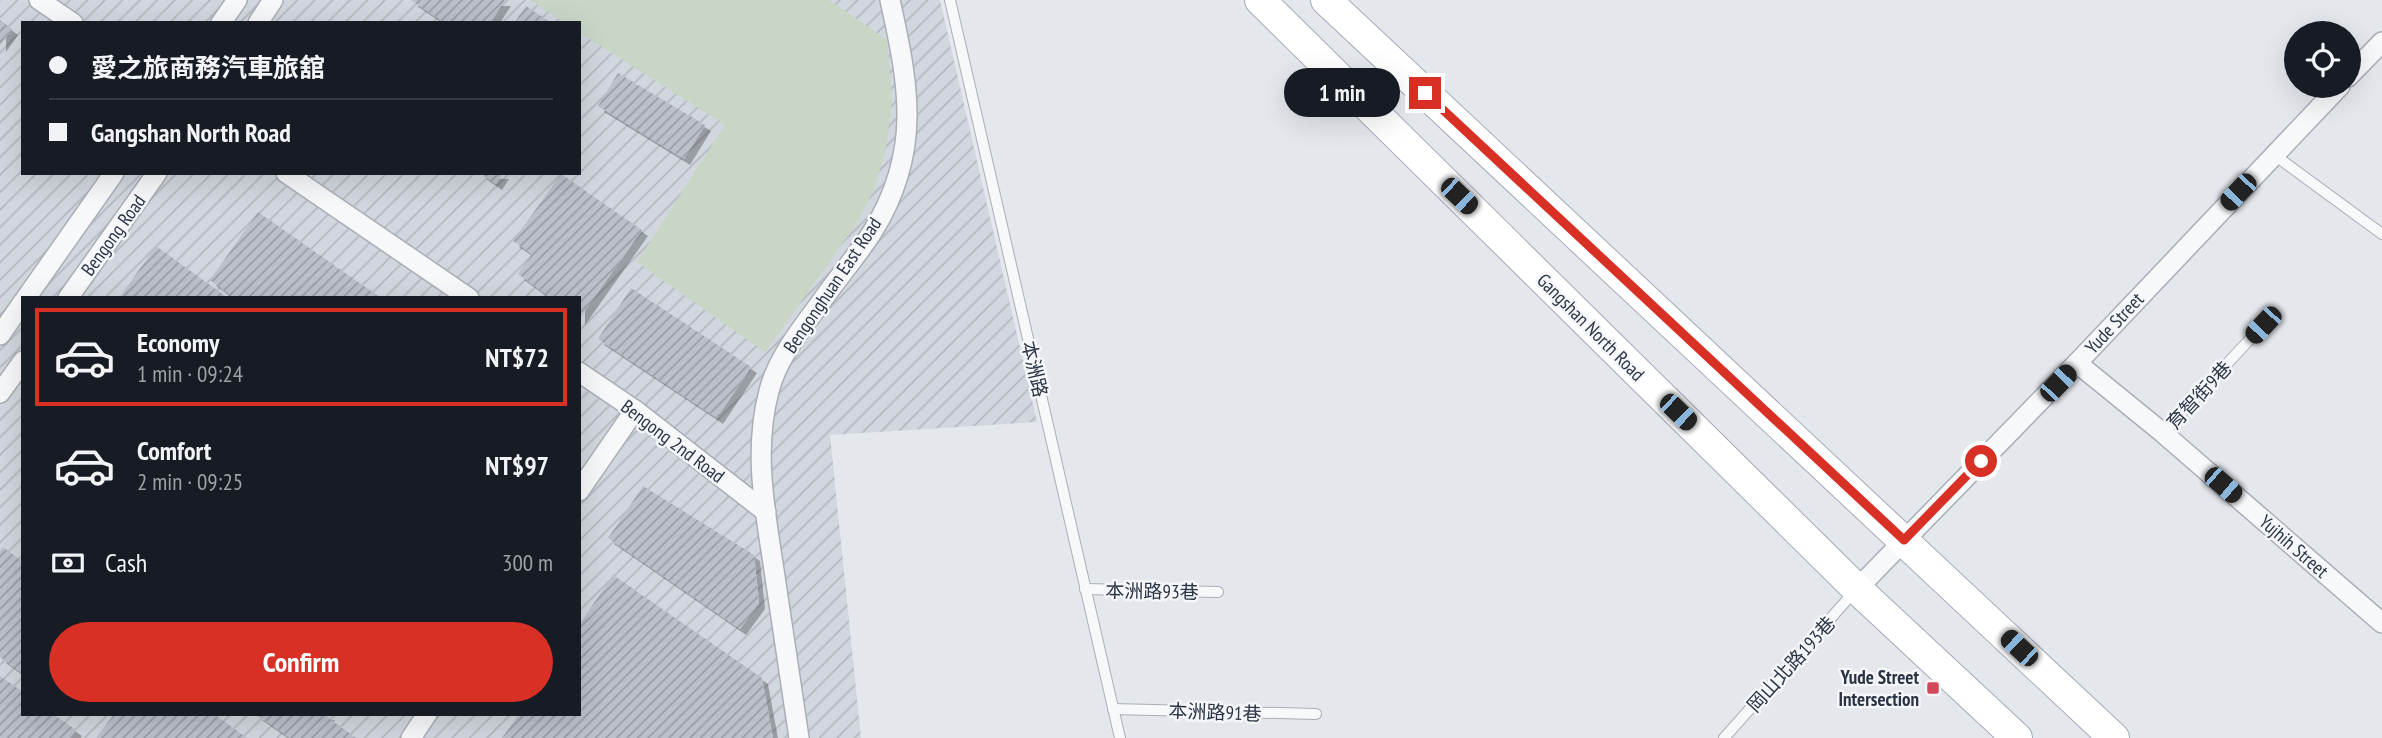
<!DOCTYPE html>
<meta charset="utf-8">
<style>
body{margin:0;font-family:"PT Sans Narrow","Noto Sans TC",sans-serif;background:#242831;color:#f1f3f6;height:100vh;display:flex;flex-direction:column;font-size:26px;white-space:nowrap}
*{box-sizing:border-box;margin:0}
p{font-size:23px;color:#9ea1a6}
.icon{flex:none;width:38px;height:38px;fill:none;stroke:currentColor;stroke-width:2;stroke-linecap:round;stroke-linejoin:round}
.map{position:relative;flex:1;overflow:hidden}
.details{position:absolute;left:21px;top:296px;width:560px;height:420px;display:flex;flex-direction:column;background:#171b24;border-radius:0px;box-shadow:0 7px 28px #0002}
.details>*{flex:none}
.banner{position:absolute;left:21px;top:21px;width:560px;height:154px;border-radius:0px;box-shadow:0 7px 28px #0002;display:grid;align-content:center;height:154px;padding:0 28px;background:#171b24}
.buttons{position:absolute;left:2284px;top:21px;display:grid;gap:14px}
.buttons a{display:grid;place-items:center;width:77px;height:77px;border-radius:50%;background:#171b24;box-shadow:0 7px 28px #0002;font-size:35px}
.end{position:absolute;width:32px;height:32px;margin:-16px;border:9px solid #d93025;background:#fff;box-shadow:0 0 0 4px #fff}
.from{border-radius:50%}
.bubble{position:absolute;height:49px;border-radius:24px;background:#171b24;box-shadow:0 7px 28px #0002;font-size:23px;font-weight:800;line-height:49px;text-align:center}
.car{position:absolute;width:21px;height:42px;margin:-21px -10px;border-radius:9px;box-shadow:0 0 5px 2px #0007;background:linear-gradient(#222 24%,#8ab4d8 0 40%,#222 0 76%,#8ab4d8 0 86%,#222 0)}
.banner b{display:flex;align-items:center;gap:24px;height:66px;font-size:26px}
.banner b+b{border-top:2px solid #363941}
.banner i{width:18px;height:18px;background:#f1f3f6}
ul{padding:12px 0 0;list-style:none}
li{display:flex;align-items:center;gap:21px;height:98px;margin:0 14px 10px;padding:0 14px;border:4px solid transparent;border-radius:0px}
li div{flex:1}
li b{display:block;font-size:26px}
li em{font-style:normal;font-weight:800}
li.selected{border-color:#d93025}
li>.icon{width:63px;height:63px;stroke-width:1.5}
.pay{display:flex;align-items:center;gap:18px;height:77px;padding:0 28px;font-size:26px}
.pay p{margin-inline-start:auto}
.button{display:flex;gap:14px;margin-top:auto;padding:14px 28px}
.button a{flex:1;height:80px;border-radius:42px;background:#d93025;color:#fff;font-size:28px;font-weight:800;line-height:80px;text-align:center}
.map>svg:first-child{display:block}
.industrial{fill:url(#industrial-furrows);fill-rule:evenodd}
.green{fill:#c9d6c5}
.building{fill:url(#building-hatch);filter:url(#shadow)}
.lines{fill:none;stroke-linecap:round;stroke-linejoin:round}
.service-casing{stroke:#a9aeb7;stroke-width:12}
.minor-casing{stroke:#a9aeb7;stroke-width:22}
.primary-casing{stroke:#a3abb8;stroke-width:32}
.service{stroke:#f7f8fa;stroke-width:10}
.minor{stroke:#f7f8fa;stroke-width:19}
.primary{stroke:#fff;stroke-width:30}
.route{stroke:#d93025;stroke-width:9}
.poi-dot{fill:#d1495b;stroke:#f4f6f9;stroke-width:2.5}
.labels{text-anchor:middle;stroke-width:5;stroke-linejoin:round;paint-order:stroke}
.street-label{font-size:19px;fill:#2b3445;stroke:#f4f6f9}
.poi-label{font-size:19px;font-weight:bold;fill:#2b3445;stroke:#f4f6f9;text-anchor:end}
</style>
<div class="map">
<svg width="2382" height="738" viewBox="0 0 2382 738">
<defs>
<pattern id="industrial-furrows" width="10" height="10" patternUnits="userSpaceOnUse" patternTransform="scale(1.75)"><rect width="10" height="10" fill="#d2d6de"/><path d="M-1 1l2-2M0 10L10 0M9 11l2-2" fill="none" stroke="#b4b8c0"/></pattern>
<pattern id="building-hatch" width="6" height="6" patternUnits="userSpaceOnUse" patternTransform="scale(1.75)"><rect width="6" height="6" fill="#bbc0ca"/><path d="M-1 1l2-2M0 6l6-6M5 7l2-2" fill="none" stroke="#989da6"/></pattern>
<filter id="shadow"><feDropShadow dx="6" dy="6" stdDeviation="0" flood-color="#0004"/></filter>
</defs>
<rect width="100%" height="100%" fill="#e4e7ec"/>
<!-- industrial -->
<path class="industrial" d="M0 0H940L1037 422 830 435 861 738H0ZM23 23H579V173H23ZM23 298H579V714H23Z"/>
<!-- green -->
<path class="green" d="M530 0H829L887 40 892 103 886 148 875 187 857 223 765 352 637 262 725 125 579 32V23H565Z"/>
<!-- building -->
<g class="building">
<path d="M411 0H505L490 23H445Z"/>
<path d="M526 6 551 23H514Z"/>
<path d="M0 20 12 29 0 46Z"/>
<path d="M618 73 705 125 684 159 598 106Z"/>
<path d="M480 173H503L496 184Z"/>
<path d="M561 174 642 230 579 319V298H551L518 274 532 254 513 241Z"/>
<path d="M258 212 381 298H235L210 280Z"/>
<path d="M156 246 228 298H119Z"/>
<path d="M631 288 751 367 717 418 598 339Z"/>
<path d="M643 486 754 555 759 603 740 629 608 538Z"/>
<path d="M3 547 23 562V674L0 657V551Z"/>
<path d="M613 575 762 678 773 738H502L519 714H579V625Z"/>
<path d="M0 676 23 692V714H53L76 730 70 738H0Z"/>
<path d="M114 714H214L247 738H96Z"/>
<path d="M256 714H329L327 717 356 738H290Z"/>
</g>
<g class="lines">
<defs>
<g id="service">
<path d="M950 0 1120 738"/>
<path d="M2273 154 2382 234"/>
<path d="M2163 433 2263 325"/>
<path d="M1085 589 1218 592"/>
<path d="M1113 709 1316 714"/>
<path d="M1724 738 1854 592"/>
</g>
<g id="minor">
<path d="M39 0 73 23"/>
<path d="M221 23 237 0"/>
<path d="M258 23 273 0"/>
<path d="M2348 77 2382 42"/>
<path d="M286 173 469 298"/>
<path d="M26 298 114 173"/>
<path d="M68 298 157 173"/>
<path d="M0 335 23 302"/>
<path d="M2077 363 2163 433 2382 623"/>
<path d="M579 372 635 410 766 512"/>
<path d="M0 393 23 361"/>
<path d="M579 491 635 410"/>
<path d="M1857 589 2077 363 2340 86"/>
<path d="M411 738 427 714"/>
<path d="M799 738C791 682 782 626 774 570 765 510 753 451 769 391 778 355 805 325 826 295 841 274 859 253 873 231 922 151 909 86 890 0"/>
</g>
<g id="primary">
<path d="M1260 0 1857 589 2017 738"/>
<path d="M1326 0 2114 738"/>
</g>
</defs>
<!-- service casing -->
<use href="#service" class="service-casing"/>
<!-- minor casing -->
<use href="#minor" class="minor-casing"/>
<!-- primary casing -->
<use href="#primary" class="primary-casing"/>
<!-- service -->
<use href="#service" class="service"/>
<!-- minor -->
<use href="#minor" class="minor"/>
<!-- primary -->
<use href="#primary" class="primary"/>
</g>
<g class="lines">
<!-- route -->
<path class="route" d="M1425 93 1904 540 1981 461"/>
</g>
<!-- markers -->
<rect class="poi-dot" x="1926" y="681" width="14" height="14" rx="3.5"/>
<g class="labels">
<!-- street labels -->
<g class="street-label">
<text transform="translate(113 235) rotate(-54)" y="7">Bengong Road</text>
<text transform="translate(832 285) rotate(-56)" y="7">Bengonghuan East Road</text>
<text transform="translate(2114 323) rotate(-47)" y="7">Yude Street</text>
<text transform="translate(1591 327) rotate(45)" y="7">Gangshan North Road</text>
<text transform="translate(1035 369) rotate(77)" y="7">本洲路</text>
<text transform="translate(2199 395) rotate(-47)" y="7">育智街9巷</text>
<text transform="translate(673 441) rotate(37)" y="7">Bengong 2nd Road</text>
<text transform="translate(2294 546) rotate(41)" y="7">Yujhih Street</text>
<text transform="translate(1152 591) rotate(1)" y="7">本洲路93巷</text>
<text transform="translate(1791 664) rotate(-48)" y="7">岡山北路193巷</text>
<text transform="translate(1215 712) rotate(2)" y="7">本洲路91巷</text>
</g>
<!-- poi labels -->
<g class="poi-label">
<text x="1919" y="684">Yude Street<tspan x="1919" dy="22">Intersection</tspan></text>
</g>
</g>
</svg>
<div class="buttons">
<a><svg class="icon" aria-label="locate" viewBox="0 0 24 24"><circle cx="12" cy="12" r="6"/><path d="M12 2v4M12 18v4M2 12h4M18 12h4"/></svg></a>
</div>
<i class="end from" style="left:1981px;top:461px"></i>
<i class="end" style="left:1425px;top:93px"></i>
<div class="bubble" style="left:1284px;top:68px;width:116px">1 min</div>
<i class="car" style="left:2238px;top:192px;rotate:223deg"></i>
<i class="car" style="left:1459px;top:196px;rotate:134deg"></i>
<i class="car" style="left:2263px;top:325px;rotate:223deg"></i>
<i class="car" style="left:2058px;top:383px;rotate:44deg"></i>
<i class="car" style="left:1678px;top:412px;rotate:134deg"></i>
<i class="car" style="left:2223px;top:485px;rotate:131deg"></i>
<i class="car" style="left:2019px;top:648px;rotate:313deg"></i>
<div class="banner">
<b><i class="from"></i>愛之旅商務汽車旅舘</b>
<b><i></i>Gangshan North Road</b>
</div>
<section class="details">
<ul>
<li class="selected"><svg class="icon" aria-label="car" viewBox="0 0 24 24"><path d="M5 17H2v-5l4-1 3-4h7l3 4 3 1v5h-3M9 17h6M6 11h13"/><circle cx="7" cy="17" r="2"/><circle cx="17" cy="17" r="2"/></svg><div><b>Economy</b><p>1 min · 09:24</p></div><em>NT$72</em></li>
<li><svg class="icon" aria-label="car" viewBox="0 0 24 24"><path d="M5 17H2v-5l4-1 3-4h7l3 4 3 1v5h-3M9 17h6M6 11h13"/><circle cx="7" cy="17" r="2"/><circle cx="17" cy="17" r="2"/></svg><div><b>Comfort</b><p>2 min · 09:25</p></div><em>NT$97</em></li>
</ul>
<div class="pay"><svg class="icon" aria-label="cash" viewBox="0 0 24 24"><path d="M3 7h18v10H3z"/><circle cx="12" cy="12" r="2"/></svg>Cash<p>300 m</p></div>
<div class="button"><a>Confirm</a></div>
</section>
</div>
